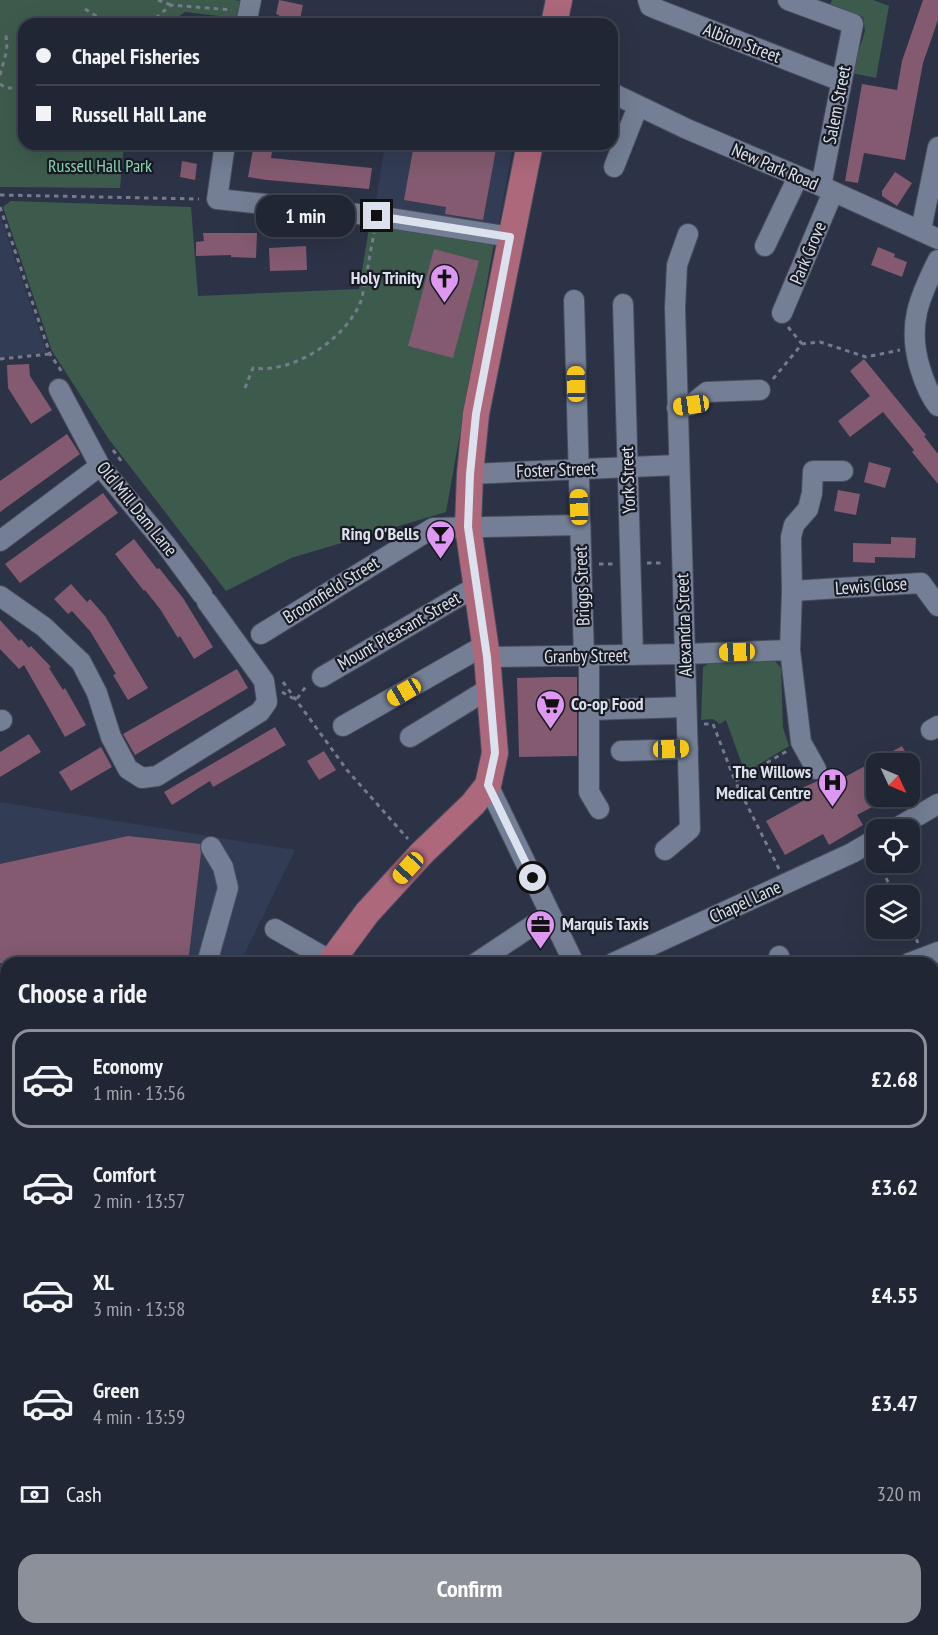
<!DOCTYPE html>
<meta charset="utf-8">
<style>
body{margin:0;font-family:"PT Sans Narrow",sans-serif;background:#292e3c;color:#f1f3f6;height:100vh;display:flex;flex-direction:column;font-size:22px;white-space:nowrap}
*{box-sizing:border-box;margin:0}
p{font-size:20px;color:#a2a5ac}
.icon{flex:none;width:33px;height:33px;fill:none;stroke:currentColor;stroke-width:2;stroke-linecap:round;stroke-linejoin:round}
.map{position:relative;flex:1;overflow:hidden}
.side{position:absolute;left:0px;top:957px;width:939px;height:678px;display:flex;flex-direction:column;background:#212634;border-radius:18px 18px 0 0;box-shadow:0 6px 24px #0002,0 0 0 2px #3e434f}
.side>*{flex:none}
.banner{position:absolute;left:18px;top:18px;width:600px;height:132px;border-radius:18px;box-shadow:0 6px 24px #0002,0 0 0 2px #3e434f;display:grid;align-content:center;height:132px;padding:0 18px;background:#212634}
.needle{width:39px;rotate:134deg}
.controls{position:absolute;left:866px;top:753px;display:grid;gap:12px}
.controls a{display:grid;place-items:center;width:54px;height:54px;border-radius:12px;background:#212634;box-shadow:0 6px 24px #0002,0 0 0 2px #3e434f;font-size:30px}
.end{position:absolute;width:27px;height:27px;margin:-14px;border:8px solid #dce1ee;background:#111;box-shadow:0 0 0 3px #111}
.from{border-radius:50%}
.bubble{position:absolute;height:42px;border-radius:18px;background:#212634;box-shadow:0 6px 24px #0002,0 0 0 2px #3e434f;font-size:20px;font-weight:700;line-height:42px;text-align:center}
.car{position:absolute;width:18px;height:36px;margin:-18px -9px;border-radius:8px;box-shadow:0 0 4px 2px #0007;background:linear-gradient(#f5c518 24%,#345 0 40%,#f5c518 0 76%,#345 0 86%,#f5c518 0)}
.banner b{display:flex;align-items:center;gap:21px;height:57px;font-size:22px}
.banner b+b{border-top:2px solid #3e434f}
.banner i{width:15px;height:15px;background:#f1f3f6}
ul{padding:0;list-style:none}
li{display:flex;align-items:center;gap:18px;height:99px;margin:0 12px 9px;padding:0 6px;border:3px solid transparent;border-radius:18px}
li div{flex:1}
li b{display:block;font-size:22px}
li em{font-style:normal;font-weight:700}
li.current{border-color:#8c9099}
li>.icon{width:54px;height:54px;stroke-width:1.5}
h2{padding:0 18px;font-size:27px;line-height:72px}
.pay{display:flex;align-items:center;gap:15px;height:66px;padding:0 18px;font-size:22px}
.pay p{margin-inline-start:auto}
.cta{display:flex;gap:12px;margin-top:auto;padding:12px 18px}
.cta a{flex:1;height:69px;border-radius:18px;background:#8c9099;color:#fff;font-size:24px;font-weight:700;line-height:69px;text-align:center}
.map>svg:first-child{display:block}
.built{fill:#323c55}
.green{fill:#3d5b4d}
.building{fill:#835a6f}
.lines{fill:none;stroke-linecap:round;stroke-linejoin:round}
.minor-casing{stroke:#484e5e;stroke-width:22}
.major-casing{stroke:#484e5e;stroke-width:28}
.path{stroke:#757b8c;stroke-width:3;stroke-dasharray:4.5 4.5;stroke-linecap:butt}
.minor{stroke:#747e94;stroke-width:20}
.major{stroke:#ad687b;stroke-width:26}
.route{stroke:#dce1ee;stroke-width:8}
.labels{text-anchor:middle;stroke-width:4.5;stroke-linejoin:round;paint-order:stroke}
.street-label{font-size:18px;fill:#dce1ee;stroke:#181b24}
.park-label{font-size:18px;fill:#8cd9b5;stroke:#181b24}
.poi-label{font-size:18px;font-weight:bold;fill:#dce1ee;stroke:#181b24;text-anchor:end}
</style>
<div class="map">
<svg width="938" height="1635" viewBox="0 0 938 1635">
<rect width="100%" height="100%" fill="#2c3346"/>
<!-- built -->
<g class="built">
<path d="M385 144H513L498 228 375 208Z"/>
<path d="M0 215 47 353 0 357Z"/>
<path d="M0 802 295 850 240 963H6V1280L0 1281Z"/>
</g>
<!-- green -->
<g class="green">
<path d="M0 0H235L240 1 236 18 185 12 173 21 172 24H24V144H124L120 188 0 187Z"/>
<path d="M832 0H873L889 6 876 78 852 73 865 31 863 17 830 5Z"/>
<path d="M11 201 191 207 198 296 359 289 370 222 494 243 446 512 291 558 226 591 108 438 52 351 3 207Z"/>
<path d="M775 661 781 668 783 728 789 746 745 773 726 720 720 724 713 719 701 720 703 667 711 662Z"/>
<path d="M505 1629H656L687 1635H496Z"/>
</g>
<!-- building -->
<g class="building">
<path d="M279 0 303 5 299 24H277L279 15 276 14Z"/>
<path d="M923 0H938V20L923 63 905 160 864 153 858 183 845 181 862 84 897 90 902 61Z"/>
<path d="M254 144H267L266 151 272 152 271 158 372 168 369 189 267 180 248 177Z"/>
<path d="M414 144H497L483 220 445 214 446 207 404 200Z"/>
<path d="M182 161 197 164 195 180 180 177Z"/>
<path d="M895 172 912 183 897 206 882 196V191Z"/>
<path d="M203 233H257L256 258 231 257V255L196 256V242L204 241Z"/>
<path d="M306 246 307 270 270 271 269 248Z"/>
<path d="M878 247 895 254 894 257 907 262 902 277 871 265Z"/>
<path d="M434 249 479 261 453 358 408 346Z"/>
<path d="M864 359 926 435 924 436 938 454V484L912 452 914 450 883 412 850 437 838 421 870 396 850 371Z"/>
<path d="M29 364 30 376 52 410 31 424 8 388 7 365Z"/>
<path d="M67 434 80 454 0 512V481Z"/>
<path d="M869 462 891 468 885 488 864 482Z"/>
<path d="M838 490 860 494 856 515 834 511Z"/>
<path d="M103 493 118 513 20 583 5 564Z"/>
<path d="M891 537 916 538 915 558 875 557V563L853 562V543L891 544Z"/>
<path d="M134 539 157 569 159 568 183 598 213 647 194 659 180 636 178 638 160 609 145 590 144 591 115 554Z"/>
<path d="M71 584 87 602 90 599 105 616 148 688 128 700 113 675 116 674 90 631 72 611 68 614 54 599Z"/>
<path d="M0 620 19 641 21 639 29 648 31 646 51 667 49 668 63 690 65 688 86 725 65 737 24 665 19 669 0 649Z"/>
<path d="M237 669 248 688 135 755 123 734Z"/>
<path d="M553 677H577V756L519 757 517 678Z"/>
<path d="M275 727 286 745 213 787 210 781 172 805 164 792Z"/>
<path d="M29 734 41 752 0 777V752Z"/>
<path d="M902 746 912 764H876V805L857 815 863 825 829 845 823 834 785 855 766 821 808 798 802 788 822 779 829 773 830 776 839 771 843 778Z"/>
<path d="M101 747 112 767 71 791 59 772Z"/>
<path d="M324 751 336 770 319 780 307 761Z"/>
<path d="M128 836 200 844 201 853 188 963H0V864Z"/>
</g>
<g class="lines">
<defs>
<g id="minor">
<path d="M648 0 650 6 659 10 841 81"/>
<path d="M788 0 853 24 821 186"/>
<path d="M246 24 251 0"/>
<path d="M612 93 687 129 821 186 938 239"/>
<path d="M225 144 217 199 377 216 511 237"/>
<path d="M614 167 638 106"/>
<path d="M921 230 938 147"/>
<path d="M765 246 798 177"/>
<path d="M938 260C919 298 907 325 920 368 924 381 929 395 938 406"/>
<path d="M574 300 584 657"/>
<path d="M623 304 633 655"/>
<path d="M782 313 833 192"/>
<path d="M59 389 100 466 166 545 202 594"/>
<path d="M677 408 691 405 707 392 760 390"/>
<path d="M470 474 678 465"/>
<path d="M0 541 100 466"/>
<path d="M792 591 921 583 938 606"/>
<path d="M0 596 44 627 81 662 97 693 111 737 128 769 142 778 157 776 260 712 267 702 264 681 207 602"/>
<path d="M261 634 433 528 580 525"/>
<path d="M589 656V792L599 809"/>
<path d="M487 657 685 654 790 650"/>
<path d="M322 677 477 586"/>
<path d="M589 710 686 707"/>
<path d="M0 721 2 720"/>
<path d="M343 726 485 645"/>
<path d="M931 730 938 726"/>
<path d="M410 737 490 688"/>
<path d="M621 751 688 749"/>
<path d="M816 769 801 742 790 650 792 591 791 537 794 525 808 509 812 493 813 471H843"/>
<path d="M488 785 574 963"/>
<path d="M893 830 938 804"/>
<path d="M665 850 690 829 675 308 677 265 688 234"/>
<path d="M275 929 331 961"/>
<path d="M779 956 781 963"/>
<path d="M207 963 228 888 223 867 211 847"/>
<path d="M476 963 550 914"/>
<path d="M613 963 852 853 876 839"/>
<path d="M909 963 938 952"/>
<path d="M0 1063 6 1064"/>
<path d="M933 1250 938 1255"/>
<path d="M933 1403 938 1402"/>
<path d="M281 1629 294 1635"/>
</g>
<g id="major">
<path d="M554 24 559 0"/>
<path d="M330 963 367 913 421 854 473 804 488 785 495 753 487 657 468 527 470 474 476 414 530 144"/>
<path d="M933 1103 938 1102"/>
<path d="M0 1291 6 1290"/>
<path d="M44 1635V1629"/>
</g>
</defs>
<!-- minor casing -->
<use href="#minor" class="minor-casing"/>
<!-- major casing -->
<use href="#major" class="major-casing"/>
<!-- path -->
<g class="path">
<path d="M158 0 171 5"/>
<path d="M85 9 109 24"/>
<path d="M149 24 171 5 232 10"/>
<path d="M0 75 7 50 6 35"/>
<path d="M0 84 6 88H24"/>
<path d="M0 195 199 199"/>
<path d="M0 207 50 354 62 372"/>
<path d="M788 327 802 344"/>
<path d="M0 359 50 354"/>
<path d="M773 379 802 344 820 342 866 357 900 350"/>
<path d="M245 388 253 368C293 374 346 339 361 301 363 296 363 289 365 283 368 266 371 249 374 233"/>
<path d="M113 450 122 462"/>
<path d="M647 563H665"/>
<path d="M599 564H614"/>
<path d="M283 682 347 770 408 839"/>
<path d="M282 692 296 700 307 685"/>
<path d="M704 724H713L735 781"/>
<path d="M878 862 895 896"/>
<path d="M779 869 735 781 787 751"/>
<path d="M909 923 918 943"/>
<path d="M0 1360 6 1359"/>
<path d="M0 1528 6 1526"/>
<path d="M0 1583H6"/>
</g>
<!-- minor -->
<use href="#minor" class="minor"/>
<!-- major -->
<use href="#major" class="major"/>
</g>
<g class="lines">
<!-- route -->
<path class="route" d="M377 216 510 237 476 414 470 474 468 527 487 657 495 753 488 785 533 878"/>
</g>
<!-- icons -->
<defs>
<symbol id="church-pin" viewBox="-11 -11 22 30"><path d="M0 17L-7.5 6A9.5 9.5 0 1 1 7.5 6Z" fill="#df98f1" stroke="#181b24"/><path d="M-1.2-6h2.4v3.5h3.3v2.4h-3.3V6h-2.4V-.1h-3.3v-2.4h3.3Z" fill="#111"/></symbol>
<symbol id="bar-pin" viewBox="-11 -11 22 30"><path d="M0 17L-7.5 6A9.5 9.5 0 1 1 7.5 6Z" fill="#df98f1" stroke="#181b24"/><path d="M-6-5H6L.8 .8V4.5H3.5V6h-7V4.5H-.8V.8Z" fill="#111"/></symbol>
<symbol id="supermarket-pin" viewBox="-11 -11 22 30"><path d="M0 17L-7.5 6A9.5 9.5 0 1 1 7.5 6Z" fill="#df98f1" stroke="#181b24"/><path d="M-6-5.5h2.5l.6 2H6L4.5 2H-2.5L-4.4-4H-6ZM-1.5 3.2a1.3 1.3 0 1 0 .1 0ZM3 3.2a1.3 1.3 0 1 0 .1 0Z" fill="#111"/></symbol>
<symbol id="hospital-pin" viewBox="-11 -11 22 30"><path d="M0 17L-7.5 6A9.5 9.5 0 1 1 7.5 6Z" fill="#df98f1" stroke="#181b24"/><path d="M-5-5h3v3.5h4V-5h3V5h-3V1.5h-4V5h-3Z" fill="#111"/></symbol>
<symbol id="office-pin" viewBox="-11 -11 22 30"><path d="M0 17L-7.5 6A9.5 9.5 0 1 1 7.5 6Z" fill="#df98f1" stroke="#181b24"/><path d="M-6-3h4V-5.5h4V-3h4V5H-6ZM-1-4.5V-3h2v-1.5ZM-6 0V1H6V0Z" fill="#111"/></symbol>
</defs>
<g fill-rule="evenodd">
<use href="#church-pin" x="428" y="262" width="33" height="45"/>
<use href="#bar-pin" x="424" y="518" width="33" height="45"/>
<use href="#supermarket-pin" x="534" y="688" width="33" height="45"/>
<use href="#hospital-pin" x="816" y="766" width="33" height="45"/>
<use href="#office-pin" x="524" y="908" width="33" height="45"/>
</g>
<g class="labels">
<!-- street labels -->
<g class="street-label">
<text transform="translate(742 43) rotate(21)" y="6">Albion Street</text>
<text transform="translate(837 105) rotate(-79)" y="6">Salem Street</text>
<text transform="translate(775 167) rotate(23)" y="6">New Park Road</text>
<text transform="translate(808 253) rotate(-67)" y="6">Park Grove</text>
<text transform="translate(556 470) rotate(-2)" y="6">Foster Street</text>
<text transform="translate(628 480) rotate(-92)" y="6">York Street</text>
<text transform="translate(137 509) rotate(51)" y="6">Old Mill Dam Lane</text>
<text transform="translate(582 586) rotate(-92)" y="6">Briggs Street</text>
<text transform="translate(871 586) rotate(-4)" y="6">Lewis Close</text>
<text transform="translate(331 590) rotate(-32)" y="6">Broomfield Street</text>
<text transform="translate(684 625) rotate(-92)" y="6">Alexandra Street</text>
<text transform="translate(399 631) rotate(-30)" y="6">Mount Pleasant Street</text>
<text transform="translate(586 656) rotate(-1)" y="6">Granby Street</text>
<text transform="translate(745 902) rotate(-25)" y="6">Chapel Lane</text>
</g>
<!-- park labels -->
<g class="park-label">
<text x="100" y="172">Russell Hall Park</text>
</g>
<!-- poi labels -->
<g class="poi-label">
<text x="423" y="284">Holy Trinity</text>
<text x="419" y="540">Ring O'Bells</text>
<text x="571" y="710" text-anchor="start">Co-op Food</text>
<text x="811" y="778">The Willows<tspan x="811" dy="21">Medical Centre</tspan></text>
<text x="562" y="930" text-anchor="start">Marquis Taxis</text>
</g>
</g>
</svg>
<div class="controls">
<a><svg class="needle" viewBox="-14 -14 28 28"><path d="M0-13l5 13h-10z" fill="#e53935"/><path d="M0 13l5-13h-10z" fill="#a2a5ac"/></svg></a>
<a><svg class="icon" aria-label="locate" viewBox="0 0 24 24"><circle cx="12" cy="12" r="6"/><path d="M12 2v4M12 18v4M2 12h4M18 12h4"/></svg></a>
<a><svg class="icon" aria-label="layers" viewBox="0 0 24 24"><path d="M12 4l9 5-9 5-9-5zM3 14l9 5 9-5"/></svg></a>
</div>
<i class="end from" style="left:533px;top:878px"></i>
<i class="end" style="left:377px;top:216px"></i>
<div class="bubble" style="left:256px;top:195px;width:99px">1 min</div>
<i class="car" style="left:576px;top:384px;rotate:359deg"></i>
<i class="car" style="left:691px;top:405px;rotate:262deg"></i>
<i class="car" style="left:579px;top:507px;rotate:358deg"></i>
<i class="car" style="left:737px;top:652px;rotate:268deg"></i>
<i class="car" style="left:404px;top:692px;rotate:240deg"></i>
<i class="car" style="left:671px;top:749px;rotate:88deg"></i>
<i class="car" style="left:408px;top:868px;rotate:222deg"></i>
<div class="banner">
<b><i class="from"></i>Chapel Fisheries</b>
<b><i></i>Russell Hall Lane</b>
</div>
<section class="side">
<h2>Choose a ride</h2>
<ul>
<li class="current"><svg class="icon" aria-label="car" viewBox="0 0 24 24"><path d="M5 17H2v-5l4-1 3-4h7l3 4 3 1v5h-3M9 17h6M6 11h13"/><circle cx="7" cy="17" r="2"/><circle cx="17" cy="17" r="2"/></svg><div><b>Economy</b><p>1 min · 13:56</p></div><em>£2.68</em></li>
<li><svg class="icon" aria-label="car" viewBox="0 0 24 24"><path d="M5 17H2v-5l4-1 3-4h7l3 4 3 1v5h-3M9 17h6M6 11h13"/><circle cx="7" cy="17" r="2"/><circle cx="17" cy="17" r="2"/></svg><div><b>Comfort</b><p>2 min · 13:57</p></div><em>£3.62</em></li>
<li><svg class="icon" aria-label="car" viewBox="0 0 24 24"><path d="M5 17H2v-5l4-1 3-4h7l3 4 3 1v5h-3M9 17h6M6 11h13"/><circle cx="7" cy="17" r="2"/><circle cx="17" cy="17" r="2"/></svg><div><b>XL</b><p>3 min · 13:58</p></div><em>£4.55</em></li>
<li><svg class="icon" aria-label="car" viewBox="0 0 24 24"><path d="M5 17H2v-5l4-1 3-4h7l3 4 3 1v5h-3M9 17h6M6 11h13"/><circle cx="7" cy="17" r="2"/><circle cx="17" cy="17" r="2"/></svg><div><b>Green</b><p>4 min · 13:59</p></div><em>£3.47</em></li>
</ul>
<div class="pay"><svg class="icon" aria-label="cash" viewBox="0 0 24 24"><path d="M3 7h18v10H3z"/><circle cx="12" cy="12" r="2"/></svg>Cash<p>320 m</p></div>
<div class="cta"><a>Confirm</a></div>
</section>
</div>
